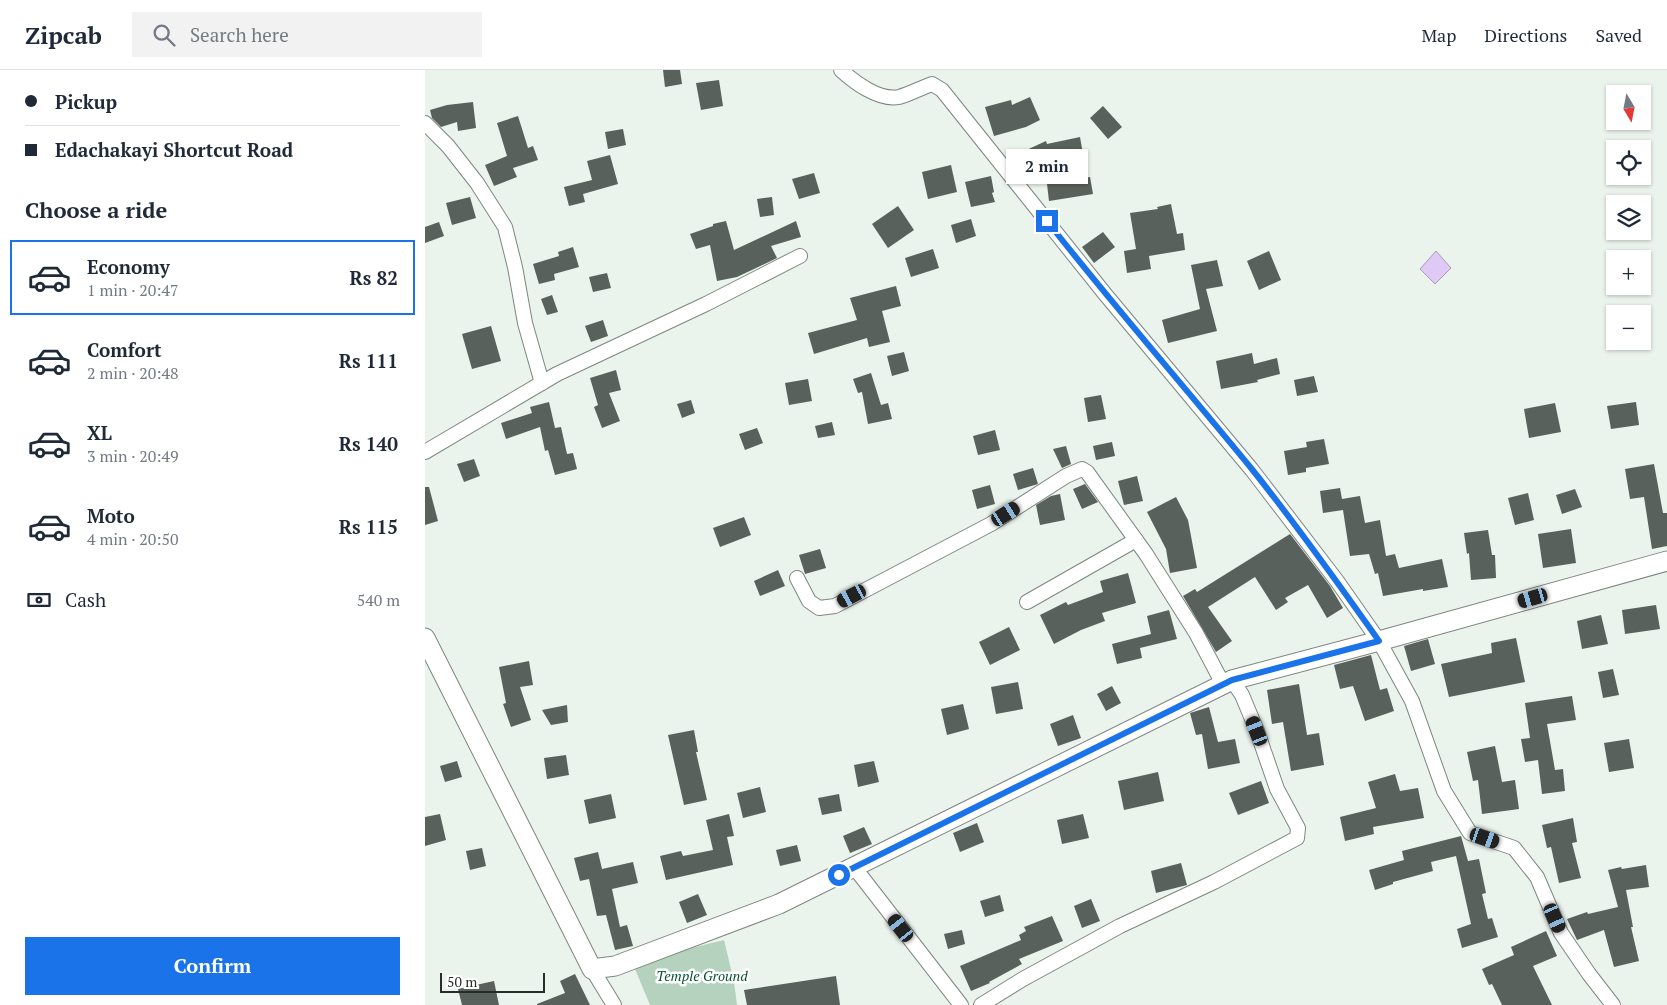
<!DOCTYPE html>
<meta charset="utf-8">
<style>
body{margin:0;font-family:"PT Serif",serif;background:#f2f2f3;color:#1f2937;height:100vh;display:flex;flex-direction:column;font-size:19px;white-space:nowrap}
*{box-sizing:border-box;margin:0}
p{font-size:16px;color:#747a83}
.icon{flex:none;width:28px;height:28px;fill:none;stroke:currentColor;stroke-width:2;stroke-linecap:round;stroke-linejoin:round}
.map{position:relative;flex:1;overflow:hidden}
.details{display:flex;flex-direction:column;background:#fff;width:425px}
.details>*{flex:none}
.top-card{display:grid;align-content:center;height:110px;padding:0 25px;background:#fff}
.needle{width:32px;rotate:170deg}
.controls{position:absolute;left:1181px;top:15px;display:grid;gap:10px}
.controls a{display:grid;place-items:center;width:45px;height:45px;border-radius:0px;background:#fff;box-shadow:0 1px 4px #0004;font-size:25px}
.scale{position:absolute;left:15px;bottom:12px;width:105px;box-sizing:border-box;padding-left:5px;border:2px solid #282b29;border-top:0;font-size:14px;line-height:18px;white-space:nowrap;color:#282b29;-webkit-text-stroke:4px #fff;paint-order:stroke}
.end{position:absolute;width:22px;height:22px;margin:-11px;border:6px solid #1a73e8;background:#fff;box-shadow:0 0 0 2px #fff}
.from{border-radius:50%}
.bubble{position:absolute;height:35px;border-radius:0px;background:#fff;box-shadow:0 1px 4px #0004;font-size:16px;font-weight:700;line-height:35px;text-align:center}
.car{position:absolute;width:15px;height:30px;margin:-15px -8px;border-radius:6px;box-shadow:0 0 4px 1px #0007;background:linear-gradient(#222 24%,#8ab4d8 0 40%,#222 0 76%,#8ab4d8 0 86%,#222 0)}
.top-card b{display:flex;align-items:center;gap:18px;height:48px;font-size:19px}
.top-card b+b{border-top:1px solid #e0e1e3}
.top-card i{width:12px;height:12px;background:#1f2937}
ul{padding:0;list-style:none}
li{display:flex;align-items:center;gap:15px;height:75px;margin:0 10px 8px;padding:0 15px;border:2px solid transparent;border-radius:0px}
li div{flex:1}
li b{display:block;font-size:19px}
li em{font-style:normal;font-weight:700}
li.on{border-color:#1a73e8}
li>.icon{width:45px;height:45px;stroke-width:1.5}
h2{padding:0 25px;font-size:22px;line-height:60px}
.pay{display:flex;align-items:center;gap:12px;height:55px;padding:0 25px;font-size:19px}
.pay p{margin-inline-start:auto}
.button{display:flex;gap:10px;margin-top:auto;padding:10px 25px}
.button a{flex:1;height:58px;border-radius:0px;background:#1a73e8;color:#fff;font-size:20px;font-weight:700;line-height:58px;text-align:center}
header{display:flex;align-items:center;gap:30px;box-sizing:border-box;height:70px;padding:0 25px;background:#fff;border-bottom:1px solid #e0e1e3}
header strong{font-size:24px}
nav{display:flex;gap:28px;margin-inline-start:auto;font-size:18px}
.search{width:350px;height:45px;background:#f2f2f3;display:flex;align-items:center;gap:12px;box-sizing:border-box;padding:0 18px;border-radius:0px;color:#747a83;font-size:19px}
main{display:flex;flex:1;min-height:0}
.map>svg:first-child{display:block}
.green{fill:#b4d2bd}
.water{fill:#decaf5;stroke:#a79ab8}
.building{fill:#59615c}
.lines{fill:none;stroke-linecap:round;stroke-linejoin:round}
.street-casing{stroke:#7e8681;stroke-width:16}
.secondary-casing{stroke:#7e8681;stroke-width:21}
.street{stroke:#fff;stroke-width:14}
.secondary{stroke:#fff;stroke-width:19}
.route{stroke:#1a73e8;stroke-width:6}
.labels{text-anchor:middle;stroke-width:5;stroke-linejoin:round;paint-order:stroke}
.park-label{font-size:14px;font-style:italic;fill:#06512d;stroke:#fff}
</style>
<header>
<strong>Zipcab</strong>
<div class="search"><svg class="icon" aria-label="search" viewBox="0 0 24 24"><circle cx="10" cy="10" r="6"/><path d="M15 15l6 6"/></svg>Search here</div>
<nav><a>Map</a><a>Directions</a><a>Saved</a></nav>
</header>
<main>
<section class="details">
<div class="top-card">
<b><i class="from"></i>Pickup</b>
<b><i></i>Edachakayi Shortcut Road</b>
</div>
<h2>Choose a ride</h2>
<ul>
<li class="on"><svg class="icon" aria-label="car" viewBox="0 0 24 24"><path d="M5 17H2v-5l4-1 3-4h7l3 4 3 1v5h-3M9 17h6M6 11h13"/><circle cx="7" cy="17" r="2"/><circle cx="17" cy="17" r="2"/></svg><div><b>Economy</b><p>1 min · 20:47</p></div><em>Rs 82</em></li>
<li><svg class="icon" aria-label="car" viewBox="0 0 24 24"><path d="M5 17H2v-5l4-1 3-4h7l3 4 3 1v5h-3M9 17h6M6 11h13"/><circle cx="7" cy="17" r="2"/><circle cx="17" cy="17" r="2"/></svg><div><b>Comfort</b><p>2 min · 20:48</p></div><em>Rs 111</em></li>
<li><svg class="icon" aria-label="car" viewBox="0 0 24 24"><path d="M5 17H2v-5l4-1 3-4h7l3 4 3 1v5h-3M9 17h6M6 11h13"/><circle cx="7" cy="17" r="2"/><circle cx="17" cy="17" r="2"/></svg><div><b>XL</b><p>3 min · 20:49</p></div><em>Rs 140</em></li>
<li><svg class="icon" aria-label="car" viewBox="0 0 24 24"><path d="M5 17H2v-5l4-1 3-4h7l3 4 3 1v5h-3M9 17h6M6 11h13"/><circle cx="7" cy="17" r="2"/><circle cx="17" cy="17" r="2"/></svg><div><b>Moto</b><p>4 min · 20:50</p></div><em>Rs 115</em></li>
</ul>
<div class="pay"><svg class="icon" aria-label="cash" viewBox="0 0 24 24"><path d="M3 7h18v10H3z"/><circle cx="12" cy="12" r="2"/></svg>Cash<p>540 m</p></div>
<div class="button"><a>Confirm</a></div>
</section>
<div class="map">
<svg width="1242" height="935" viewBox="0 0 1242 935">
<rect width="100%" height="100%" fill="#ebf3ed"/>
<!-- green -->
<path class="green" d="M299 870 309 912 312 935H225L210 899 254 881Z"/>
<!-- water -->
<path class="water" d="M1011 181 1026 198 1010 214 995 199Z"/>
<!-- building -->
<g class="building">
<path d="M238 0H255L257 14 240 17Z"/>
<path d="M294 10 298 36 276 40 271 13Z"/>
<path d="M605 27 615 50 601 57 569 66 560 37 586 30 587 35Z"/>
<path d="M48 32 51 58 33 61 32 52 16 57 7 48 5 40 22 35Z"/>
<path d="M678 36 697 57 683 69 665 48Z"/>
<path d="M93 46 103 78 108 76 113 90 88 98 92 107 69 116 60 95 82 86 72 53Z"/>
<path d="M198 59 201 75 183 79 180 62Z"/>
<path d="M655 67 658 84 642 88 605 105 595 83 621 71 622 74Z"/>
<path d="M185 85 193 114 158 124 160 132 144 136 139 117 167 110 162 91Z"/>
<path d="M526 95 532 122 503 129 497 102Z"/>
<path d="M389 103 395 123 374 129 367 109Z"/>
<path d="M566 106 569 122 567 123 570 132 546 137 540 112Z"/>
<path d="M665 107 668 124 624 131 622 114Z"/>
<path d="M45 127 51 148 27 155 21 133Z"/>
<path d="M347 127 349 145 335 147 332 129Z"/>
<path d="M746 134 752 164 758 163 760 180 724 186 726 199 702 203 699 181 711 179 705 143 733 139 732 137Z"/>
<path d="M473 136 489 160 463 178 447 154Z"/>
<path d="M546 149 551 166 531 173 526 155Z"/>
<path d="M301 151 309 180 371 151 376 167 346 176 352 188 312 207 292 211 285 175 271 179 265 164 288 156V154Z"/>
<path d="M14 152 19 166 0 173V157Z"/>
<path d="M678 162 690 177 669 193 657 177Z"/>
<path d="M148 177 154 197 129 204 130 210 114 214 108 194 134 186 133 182Z"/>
<path d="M508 179 514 198 486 207 480 188Z"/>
<path d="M844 181 856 210 834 220 822 191Z"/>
<path d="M792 190 798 216 781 219 792 261 743 273 737 250 775 239 766 195Z"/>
<path d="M182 203 186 218 168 222 164 207Z"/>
<path d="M471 216 476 236 457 241 465 272 444 277 442 268 389 284 383 263 432 250 425 228Z"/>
<path d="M127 225 133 242 122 245 116 229Z"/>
<path d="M178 250 183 266 166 272 160 256Z"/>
<path d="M66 256 76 291 47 299 37 264Z"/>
<path d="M479 282 484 301 467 306 462 286Z"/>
<path d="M827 283 829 294 852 288 855 304 832 310 833 312 796 319 791 291Z"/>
<path d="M191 300 196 320 184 323 195 351 177 358 169 337 173 335 165 308Z"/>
<path d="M446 303 456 335 463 333 467 349 443 354 437 322 433 323 428 309Z"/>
<path d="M889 306 893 322 872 326 869 310Z"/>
<path d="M383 309 387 331 364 335 360 313Z"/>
<path d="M676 325 681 349 663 352 659 328Z"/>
<path d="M266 330 270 343 257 348 252 334Z"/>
<path d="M124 332 130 358 136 357 142 384 148 383 152 399 130 405 123 380 120 381 115 357 81 369 76 353 107 343 105 337Z"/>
<path d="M1211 332 1214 355 1186 359 1182 336Z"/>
<path d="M1130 333 1136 362 1104 368 1099 339Z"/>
<path d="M407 352 410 365 393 368 390 356Z"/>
<path d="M332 358 338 373 320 380 314 364Z"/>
<path d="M570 360 575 380 553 385 548 366Z"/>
<path d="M899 369 904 394 881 398V402L863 405 859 381 882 377 881 372Z"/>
<path d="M687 372 690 386 671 390 668 376Z"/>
<path d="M641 376 646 394 637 398 628 379Z"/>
<path d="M49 389 55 406 39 412 32 394Z"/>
<path d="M1229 394 1238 443H1242V476L1227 479 1219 427 1205 429 1200 399Z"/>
<path d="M608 398 613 414 593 420 588 404Z"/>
<path d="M712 406 718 431 699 435 693 411Z"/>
<path d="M660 414 673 432 657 439 648 419Z"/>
<path d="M565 415 570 434 552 439 547 420Z"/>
<path d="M0 417H4L13 451 0 455Z"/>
<path d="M915 418 917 429 935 426 940 453 955 450 961 486 970 484 974 498 1017 489 1023 517 998 521V519L958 526 953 503 950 504 944 484 925 486 918 440 898 443 895 421Z"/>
<path d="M1150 419 1157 437 1137 444 1131 425Z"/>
<path d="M1103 423 1109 450 1090 455 1083 428Z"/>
<path d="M635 424 640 450 615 455 611 435 626 426Z"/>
<path d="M751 427 763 450 772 498 745 503 741 479 722 442Z"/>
<path d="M319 447 326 465 295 477 288 458Z"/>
<path d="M1146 459 1151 493 1118 498 1113 464Z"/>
<path d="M1063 460 1067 485H1070L1071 508 1046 510 1044 483 1042 484 1039 463Z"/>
<path d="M865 464 905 516 918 538 902 548 883 515 860 528 863 532 851 540 830 507 783 537 807 571 791 582 758 526 770 519 772 522Z"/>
<path d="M395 479 401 498 380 504 374 485Z"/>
<path d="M353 500 360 516 335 526 329 511Z"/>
<path d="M703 503 711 533 677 543 680 551 656 560 629 574 615 545 641 532 643 535 678 522 675 511Z"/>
<path d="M1231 535 1235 559 1200 564 1197 540Z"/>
<path d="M744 540 752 569 715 578 717 588 692 594 687 574 726 564 722 546Z"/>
<path d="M1176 545 1183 574 1157 579 1152 551Z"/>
<path d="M584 557 595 580 565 595 554 572Z"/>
<path d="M1091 568 1100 612 1024 627 1016 594 1067 583 1066 573Z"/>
<path d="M1003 569 1010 594 986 601 979 576Z"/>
<path d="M946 585 955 620 962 618 969 641 940 651 928 616 915 619 909 595Z"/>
<path d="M104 591 108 615 95 617 106 650 86 657 78 634 81 633 74 597Z"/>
<path d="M1188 599 1194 625 1178 628 1173 602Z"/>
<path d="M593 612 598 639 571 644 566 617Z"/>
<path d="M874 614 882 665 894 663 899 695 866 701 858 652 847 654 842 620Z"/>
<path d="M687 616 696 633 681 641 672 624Z"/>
<path d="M1147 626 1151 650 1122 654 1130 700 1138 699 1140 721 1117 724 1113 690 1100 692 1096 669 1105 668 1100 633Z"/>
<path d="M538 634 544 659 522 665 516 639Z"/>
<path d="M142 635 143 652 126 655 117 640Z"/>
<path d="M784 637 793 672 810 669 815 693 783 699 777 664 771 665 765 643Z"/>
<path d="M648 645 656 668 633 676 625 654Z"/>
<path d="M269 660 273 682H271L282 730 259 735 243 665Z"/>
<path d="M1204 669 1209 698 1184 702 1179 673Z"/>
<path d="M1070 676 1077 712 1090 710 1094 739 1057 744 1053 710 1048 711 1042 682Z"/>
<path d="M141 685 144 705 122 709 119 688Z"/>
<path d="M32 691 37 707 20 712 15 696Z"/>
<path d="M449 691 454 712 433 717 429 695Z"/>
<path d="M733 702 739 731 699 740 693 711Z"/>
<path d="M970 704 975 721 993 718 999 748 948 757 949 764 920 771 915 747 951 738 943 712Z"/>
<path d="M836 711 844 733 813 745 804 723Z"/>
<path d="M335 717 341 742 318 748 312 723Z"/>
<path d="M186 724 191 748 164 754 159 730Z"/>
<path d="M414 724 417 741 397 745 393 728Z"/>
<path d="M15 744 21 770 0 776V747Z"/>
<path d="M304 744 309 766 302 767 308 795 241 810 235 786 256 781 258 786 288 780 281 750Z"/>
<path d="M658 744 664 768 637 774 632 750Z"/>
<path d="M1148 748 1152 772 1147 773 1156 808 1134 813 1126 777 1122 778 1117 755Z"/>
<path d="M552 753 559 772 535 782 528 763Z"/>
<path d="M439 757 447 774 425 783 418 766Z"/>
<path d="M1036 766 1043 791 1054 789 1061 823 1057 824 1063 849 1067 848 1073 867 1037 878 1032 859 1046 854 1031 786 1006 792 1008 801 968 812V814L950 820 944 800 979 790 977 781Z"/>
<path d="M372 775 376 791 355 796 351 780Z"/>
<path d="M57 778 61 796 45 800 41 781Z"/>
<path d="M173 782 177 799 208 792 213 813 187 819 195 857 202 855 208 876 190 880 181 845 172 846 164 809 155 811 149 788Z"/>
<path d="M756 793 762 815 731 823 726 801Z"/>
<path d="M1221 795 1224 817 1201 820 1208 857H1206L1214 891 1189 897 1179 860 1152 870 1142 849 1162 842 1163 844 1193 837 1183 800 1196 797 1197 799Z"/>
<path d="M273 824 282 845 262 853 254 832Z"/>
<path d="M575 825 579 841 560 847 555 831Z"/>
<path d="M666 829 675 851 657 858 649 836Z"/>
<path d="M627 846 638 871 594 889 597 894 564 912 565 913 546 921 535 896 596 870 594 865 601 861 599 857Z"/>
<path d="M537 860 540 874 523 879 519 864Z"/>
<path d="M1121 861 1132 886 1108 896 1127 935H1077L1067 914 1064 915 1057 899 1089 885 1086 877Z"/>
<path d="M150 904 165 935H112V934L140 923 135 911Z"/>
<path d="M411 906 415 935H322L319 920Z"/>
<path d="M69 911 74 935H37L33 919Z"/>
</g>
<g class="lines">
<defs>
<g id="street">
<path d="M416 0C429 12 454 31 474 27 485 24 496 18 507 14L517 20 680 224 827 400 912 511 954 571 987 631 1019 721 1045 763 1089 778 1112 807 1136 863 1164 904 1188 935"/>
<path d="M0 53 23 76 52 113 80 157 90 197 100 253 117 313"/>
<path d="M0 382 132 304 281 234 375 186"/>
<path d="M372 508 384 531 394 538 410 536 566 454 641 406 657 399 662 402 721 484 771 563 798 614"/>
<path d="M602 532 711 470"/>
<path d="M429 797 536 935"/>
<path d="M167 899 189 935"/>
<path d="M556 935 598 909 695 856 789 812 872 768 873 758 852 719 832 661 817 625 807 610"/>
</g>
<path id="secondary" d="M0 568 167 899 190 896 354 834 807 610 954 571 1242 491"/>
</defs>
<!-- street casing -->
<use href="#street" class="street-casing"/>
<!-- secondary casing -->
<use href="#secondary" class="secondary-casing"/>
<!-- street -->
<use href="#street" class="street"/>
<!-- secondary -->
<use href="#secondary" class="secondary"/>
</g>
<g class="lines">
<!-- route -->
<path class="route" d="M414 805 807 610 954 571C913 513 871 454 826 398 758 315 688 235 622 151"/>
</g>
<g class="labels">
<!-- park labels -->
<g class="park-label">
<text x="277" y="911">Temple Ground</text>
</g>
</g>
</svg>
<div class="controls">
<a><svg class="needle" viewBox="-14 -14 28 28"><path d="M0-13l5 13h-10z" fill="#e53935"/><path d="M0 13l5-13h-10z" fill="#747a83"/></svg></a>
<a><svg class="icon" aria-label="locate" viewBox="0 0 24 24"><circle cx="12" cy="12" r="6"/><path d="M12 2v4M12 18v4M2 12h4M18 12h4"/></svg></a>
<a><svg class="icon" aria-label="layers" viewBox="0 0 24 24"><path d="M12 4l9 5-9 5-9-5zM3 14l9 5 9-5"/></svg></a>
<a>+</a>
<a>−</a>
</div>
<div class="scale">50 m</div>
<i class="end from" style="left:414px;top:805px"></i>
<i class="end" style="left:622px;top:151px"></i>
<div class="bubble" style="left:581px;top:79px;width:82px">2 min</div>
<i class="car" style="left:581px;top:444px;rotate:58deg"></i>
<i class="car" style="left:427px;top:526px;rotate:242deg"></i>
<i class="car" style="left:1108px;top:528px;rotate:254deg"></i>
<i class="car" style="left:832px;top:661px;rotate:338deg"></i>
<i class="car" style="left:1060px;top:768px;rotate:109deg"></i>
<i class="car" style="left:1130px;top:848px;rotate:156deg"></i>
<i class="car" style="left:476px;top:858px;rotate:322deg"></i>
</div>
</main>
